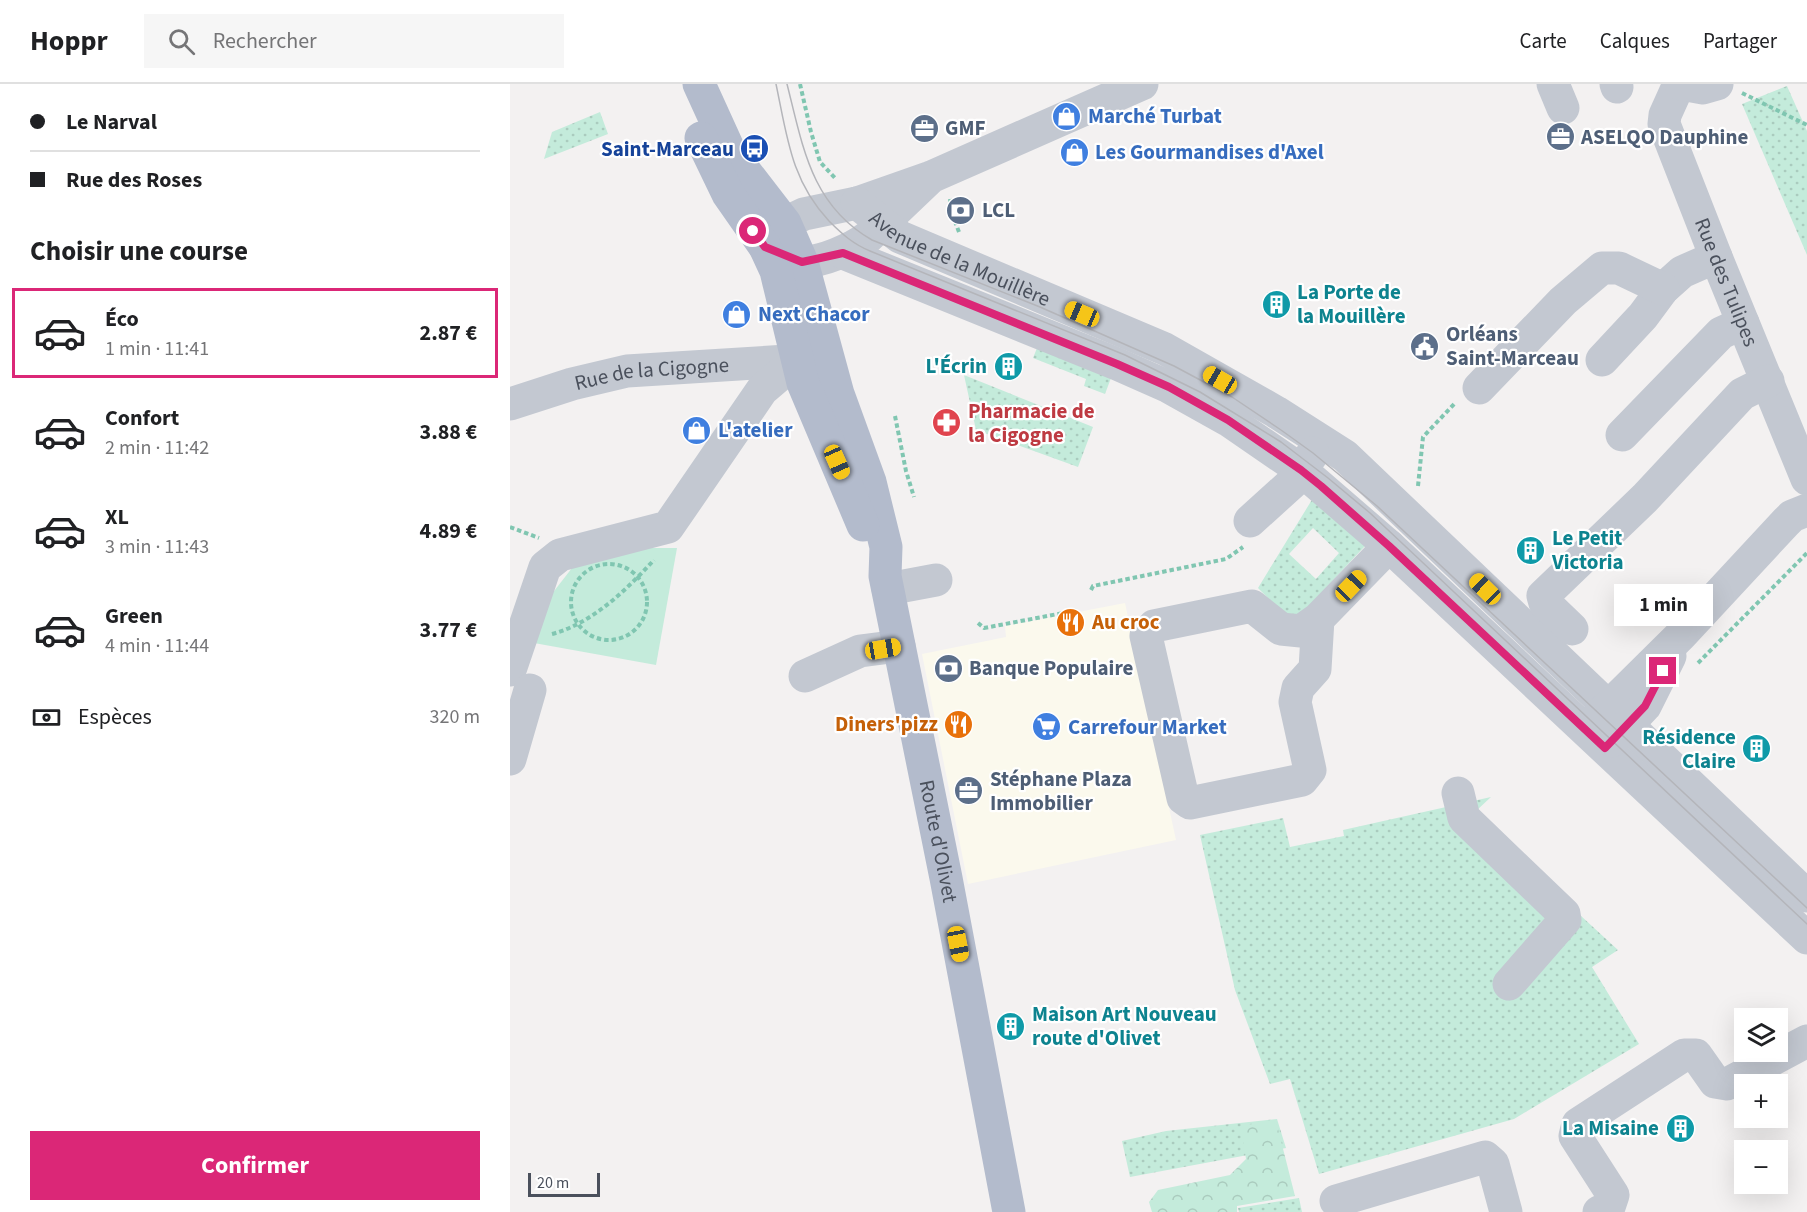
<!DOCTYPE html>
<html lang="fr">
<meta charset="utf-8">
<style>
body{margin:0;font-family:"Source Sans 3",sans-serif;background:#f6f6f6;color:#202124;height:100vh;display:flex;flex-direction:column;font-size:22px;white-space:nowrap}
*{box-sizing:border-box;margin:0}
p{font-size:20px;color:#757577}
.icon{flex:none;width:33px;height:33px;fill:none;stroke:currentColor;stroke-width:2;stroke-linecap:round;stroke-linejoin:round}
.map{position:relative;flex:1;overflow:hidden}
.drawer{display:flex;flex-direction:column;background:#fff;width:510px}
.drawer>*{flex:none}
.top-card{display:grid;align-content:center;height:132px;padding:0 30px;background:#fff}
.fabs{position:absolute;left:1224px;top:924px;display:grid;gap:12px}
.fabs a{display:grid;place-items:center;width:54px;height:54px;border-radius:0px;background:#fff;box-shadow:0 6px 24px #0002;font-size:30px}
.scale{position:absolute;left:18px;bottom:15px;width:72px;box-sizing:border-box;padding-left:6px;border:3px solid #4a505c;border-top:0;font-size:16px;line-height:21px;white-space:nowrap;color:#4a505c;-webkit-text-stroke:4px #fff;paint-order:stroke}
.end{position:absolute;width:27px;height:27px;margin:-14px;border:8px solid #db2777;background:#fff;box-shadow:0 0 0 3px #fff}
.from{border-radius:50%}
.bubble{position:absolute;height:42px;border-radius:0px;background:#fff;box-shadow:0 6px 24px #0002;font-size:20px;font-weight:700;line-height:42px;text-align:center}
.car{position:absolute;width:18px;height:36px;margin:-18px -9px;border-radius:8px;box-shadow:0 0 4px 2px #0007;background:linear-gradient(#f5c518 24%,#345 0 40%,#f5c518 0 76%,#345 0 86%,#f5c518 0)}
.top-card b{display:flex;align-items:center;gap:21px;height:57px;font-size:22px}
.top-card b+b{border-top:2px solid #e0e0e0}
.top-card i{width:15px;height:15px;background:#202124}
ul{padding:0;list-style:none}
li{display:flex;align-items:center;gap:18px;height:90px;margin:0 12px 9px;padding:0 18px;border:3px solid transparent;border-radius:0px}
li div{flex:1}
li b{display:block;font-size:22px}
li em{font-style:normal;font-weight:700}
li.on{border-color:#db2777}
li>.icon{width:54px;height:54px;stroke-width:1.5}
h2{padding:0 30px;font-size:27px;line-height:72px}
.pay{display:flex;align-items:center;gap:15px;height:66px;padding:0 30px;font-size:22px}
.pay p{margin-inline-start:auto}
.cta{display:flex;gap:12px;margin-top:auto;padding:12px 30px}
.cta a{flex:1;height:69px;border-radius:0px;background:#db2777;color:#fff;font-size:24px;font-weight:700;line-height:69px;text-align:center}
header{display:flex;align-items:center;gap:36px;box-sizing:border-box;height:84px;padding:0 30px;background:#fff;border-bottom:2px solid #e0e0e0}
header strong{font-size:28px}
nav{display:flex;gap:33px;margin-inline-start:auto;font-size:21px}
.search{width:420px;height:54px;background:#f6f6f6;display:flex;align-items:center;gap:15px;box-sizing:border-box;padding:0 21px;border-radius:0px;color:#757577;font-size:22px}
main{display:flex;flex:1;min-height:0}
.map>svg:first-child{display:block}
.commercial{fill:#fbf9ed}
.grass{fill:url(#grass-dots);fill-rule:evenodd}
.forest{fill:url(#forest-crowns)}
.park{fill:#c4ebdb}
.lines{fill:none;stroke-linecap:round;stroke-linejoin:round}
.path{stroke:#80c6b1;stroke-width:4;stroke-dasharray:4.5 3;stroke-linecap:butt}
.minor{stroke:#c3c8d1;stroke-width:33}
.major{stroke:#b3bbcc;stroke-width:33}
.tram{stroke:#b4b5ba;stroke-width:1.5}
.route{stroke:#db2777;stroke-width:8}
.labels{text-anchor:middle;stroke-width:4.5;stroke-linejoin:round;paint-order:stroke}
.shop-label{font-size:21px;font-weight:bold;fill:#366cbe;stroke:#fff;text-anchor:start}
.service-label{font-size:21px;font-weight:bold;fill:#4e5e75;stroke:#fff;text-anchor:start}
.transit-label{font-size:21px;font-weight:bold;fill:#164399;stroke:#fff;text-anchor:end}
.street-label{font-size:21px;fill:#4a505c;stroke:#fff}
.culture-label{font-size:21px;font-weight:bold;fill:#0d838f;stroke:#fff;text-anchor:start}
.health-label{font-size:21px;font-weight:bold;fill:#be3a42;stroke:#fff;text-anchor:start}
.food-label{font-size:21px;font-weight:bold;fill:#c56008;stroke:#fff;text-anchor:start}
</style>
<header>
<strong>Hoppr</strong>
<div class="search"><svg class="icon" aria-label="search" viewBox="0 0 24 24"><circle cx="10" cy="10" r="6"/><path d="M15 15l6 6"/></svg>Rechercher</div>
<nav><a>Carte</a><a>Calques</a><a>Partager</a></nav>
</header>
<main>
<section class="drawer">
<div class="top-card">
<b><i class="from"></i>Le Narval</b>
<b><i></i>Rue des Roses</b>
</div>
<h2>Choisir une course</h2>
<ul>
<li class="on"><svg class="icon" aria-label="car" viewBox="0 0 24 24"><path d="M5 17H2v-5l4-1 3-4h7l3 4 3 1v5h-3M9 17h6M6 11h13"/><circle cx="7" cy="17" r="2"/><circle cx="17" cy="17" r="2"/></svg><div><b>Éco</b><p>1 min · 11:41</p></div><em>2.87 €</em></li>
<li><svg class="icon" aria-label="car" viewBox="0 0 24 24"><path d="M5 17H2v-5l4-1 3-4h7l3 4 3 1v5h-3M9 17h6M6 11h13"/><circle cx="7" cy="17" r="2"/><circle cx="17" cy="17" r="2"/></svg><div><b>Confort</b><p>2 min · 11:42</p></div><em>3.88 €</em></li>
<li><svg class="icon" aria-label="car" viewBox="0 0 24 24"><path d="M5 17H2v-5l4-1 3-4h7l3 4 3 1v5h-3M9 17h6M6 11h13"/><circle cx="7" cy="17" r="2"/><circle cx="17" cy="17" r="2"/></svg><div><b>XL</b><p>3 min · 11:43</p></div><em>4.89 €</em></li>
<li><svg class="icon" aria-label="car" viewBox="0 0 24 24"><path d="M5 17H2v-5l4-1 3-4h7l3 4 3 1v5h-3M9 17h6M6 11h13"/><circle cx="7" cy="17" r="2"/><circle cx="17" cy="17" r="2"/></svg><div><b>Green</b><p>4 min · 11:44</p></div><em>3.77 €</em></li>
</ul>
<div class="pay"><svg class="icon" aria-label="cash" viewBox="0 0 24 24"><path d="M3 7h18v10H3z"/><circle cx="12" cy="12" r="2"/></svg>Espèces<p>320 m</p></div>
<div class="cta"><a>Confirmer</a></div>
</section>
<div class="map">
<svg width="1297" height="1128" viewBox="0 0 1297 1128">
<defs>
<pattern id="grass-dots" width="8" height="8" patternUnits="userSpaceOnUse" patternTransform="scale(1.5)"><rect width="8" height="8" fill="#c4ebdb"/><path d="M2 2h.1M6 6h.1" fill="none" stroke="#aacbbe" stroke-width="1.8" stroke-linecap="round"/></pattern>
<pattern id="forest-crowns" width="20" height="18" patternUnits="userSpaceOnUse" patternTransform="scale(1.5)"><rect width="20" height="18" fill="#c4ebdb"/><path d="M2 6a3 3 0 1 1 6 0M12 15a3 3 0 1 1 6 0" fill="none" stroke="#aacbbe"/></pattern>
</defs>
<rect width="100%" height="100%" fill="#f3f1f1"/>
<!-- commercial -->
<path class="commercial" d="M615 519 666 756 458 800 412 570 496 553 495 542Z"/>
<!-- grass -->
<g class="grass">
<path d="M1277 2 1297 47V171L1232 20Z"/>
<path d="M90 28 98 50 34 75 42 48Z"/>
<path d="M527 264 601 294 595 310 574 302 576 295 523 274Z"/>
<path d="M454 291 583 343 568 383 466 346Z"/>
<path d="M803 414 855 462 783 539 748 504ZM803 444 829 469 806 495 779 470Z"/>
<path d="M981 713 966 727 972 741 1108 866 1082 883 1129 960 1004 1035 809 1090 780 995 760 1000 725 906 690 751 773 734 780 763 834 752 833 746Z"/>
<path d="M767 1035 776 1064 620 1093 612 1057 656 1047Z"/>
<path d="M789 1114 792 1128H729L728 1124Z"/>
</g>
<!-- forest -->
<path class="forest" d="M766 1037 785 1112 727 1122V1128H642L639 1118 648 1106 720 1091 736 1075 732 1047 735 1041Z"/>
<!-- park -->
<path class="park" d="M129 464H167L146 581 24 559 41 511 62 484Z"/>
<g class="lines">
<!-- path -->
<g class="path">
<path d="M290 0 301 48 310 78 325 94 327 93"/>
<path d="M1232 9 1297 41"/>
<path d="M440 115 442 130 449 148"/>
<path d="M385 332 396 387 404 413"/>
<path d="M908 402 913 353 946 318"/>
<path d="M0 443 29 454"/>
<circle cx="99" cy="518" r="38"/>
<path d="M581 506 583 502 716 475 733 463"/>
<path d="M468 539 474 544 569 526"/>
<path d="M42 550C83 539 116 506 144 476"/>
<path d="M1188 579 1297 469"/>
</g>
<!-- minor -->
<g class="minor">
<path d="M1043 0 1053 24"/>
<path d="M1106 0 1107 3"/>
<path id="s1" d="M1169 0 1155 31 1154 40 1206 173 1297 395"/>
<path d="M1171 0 1193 4 1207 0"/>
<path d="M421 93 358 153C344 164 309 180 291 177 279 175 266 168 255 163L275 139 294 130 347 119 421 93 632 0"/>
<path id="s2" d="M347 119 390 153 655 265 766 328 835 372 1297 812"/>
<path d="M333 169 607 280 659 303 718 336 791 386 879 462 1297 854"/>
<path d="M1092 276 1133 232 1153 205 1172 188 1206 173"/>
<path d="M969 304 1053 217 1092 184H1109L1153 205"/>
<path id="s3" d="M0 320 62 300 117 287 293 276"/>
<path d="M1112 351 1211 249 1233 239"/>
<path d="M740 437 782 399 803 369"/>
<path d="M378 505 426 496"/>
<path d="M808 535 805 585 788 604 785 618 800 686 792 696 680 719 673 714 636 552 644 542 742 522 771 545 791 547 808 535 879 462"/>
<path d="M1062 545 1035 519 1033 512 1135 414 1232 310 1258 297"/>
<path d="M0 586 35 483 50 471 158 443 252 306 286 277"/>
<path d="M295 592 350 567 389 562"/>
<path d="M1082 639 1171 551 1276 438 1282 432 1297 426"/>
<path d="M1102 657 1135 622 1160 572"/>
<path d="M0 675 20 606"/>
<path d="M948 709 954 734 1054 830 1055 836 999 900"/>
<path d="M826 1117 975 1073 983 1080 996 1128"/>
<path d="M1089 1128 1099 1123 1103 1111 1065 1052 1068 1040 1174 971H1186L1205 998 1217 1000 1297 957"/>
</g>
<!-- major -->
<g class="major">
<path id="s4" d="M189 0 220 68 275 139 292 178 328 310 360 398 376 463 375 492 436 794 499 1128"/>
<path d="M191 54 218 110 255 163 266 187 293 299 353 441"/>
</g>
<!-- tram -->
<g class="tram">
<path d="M266 0C277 52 281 97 319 137 332 150 343 160 360 167L615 271 690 308 771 358 818 394 860 429 1297 840"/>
<path d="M277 0C293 63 301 121 362 156L530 223 664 282 722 313 771 346 803 369 867 422 1297 824"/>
</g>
</g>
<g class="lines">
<!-- route -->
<path class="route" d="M243 147 255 163 292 178 333 169 607 280 659 303 718 336 791 386 811 402 879 462 1095 664 1135 622 1153 587"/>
</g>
<!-- icons -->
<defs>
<symbol id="shop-disc" viewBox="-11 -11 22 22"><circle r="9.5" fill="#3f7fe0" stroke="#fff"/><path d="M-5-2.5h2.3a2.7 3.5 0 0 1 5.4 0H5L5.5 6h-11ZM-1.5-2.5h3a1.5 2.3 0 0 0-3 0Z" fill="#fff"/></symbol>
<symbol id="office-disc" viewBox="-11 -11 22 22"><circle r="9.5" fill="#5c6f8a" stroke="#fff"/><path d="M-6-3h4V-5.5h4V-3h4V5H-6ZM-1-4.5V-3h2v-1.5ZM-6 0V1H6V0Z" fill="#fff"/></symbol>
<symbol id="bus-disc" viewBox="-11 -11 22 22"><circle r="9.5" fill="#1a4fb4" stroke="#fff"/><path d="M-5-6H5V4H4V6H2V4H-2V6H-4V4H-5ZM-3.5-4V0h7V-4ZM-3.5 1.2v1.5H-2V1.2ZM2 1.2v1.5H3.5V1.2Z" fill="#fff"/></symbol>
<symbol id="bank-disc" viewBox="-11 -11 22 22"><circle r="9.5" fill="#5c6f8a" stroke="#fff"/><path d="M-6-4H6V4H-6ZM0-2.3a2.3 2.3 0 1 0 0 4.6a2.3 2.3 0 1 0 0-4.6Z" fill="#fff"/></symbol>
<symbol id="building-disc" viewBox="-11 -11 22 22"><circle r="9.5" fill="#0f9aa8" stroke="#fff"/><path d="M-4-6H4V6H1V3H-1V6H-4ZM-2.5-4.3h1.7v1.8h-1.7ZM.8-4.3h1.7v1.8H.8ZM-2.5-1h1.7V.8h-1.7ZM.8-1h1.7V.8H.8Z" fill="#fff"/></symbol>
<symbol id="civic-disc" viewBox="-11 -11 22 22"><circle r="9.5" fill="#5c6f8a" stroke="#fff"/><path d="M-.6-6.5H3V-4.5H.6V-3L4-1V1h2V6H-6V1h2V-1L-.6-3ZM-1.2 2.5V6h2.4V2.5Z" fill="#fff"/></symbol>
<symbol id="pharmacy-disc" viewBox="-11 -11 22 22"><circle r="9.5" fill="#e0444e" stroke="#fff"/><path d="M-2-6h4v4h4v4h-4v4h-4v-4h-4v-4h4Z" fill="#fff"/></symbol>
<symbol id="restaurant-disc" viewBox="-11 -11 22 22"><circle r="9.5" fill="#e8710a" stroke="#fff"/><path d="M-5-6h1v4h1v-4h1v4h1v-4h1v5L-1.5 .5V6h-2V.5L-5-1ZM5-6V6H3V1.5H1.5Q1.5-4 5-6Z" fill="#fff"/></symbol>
<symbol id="supermarket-disc" viewBox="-11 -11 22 22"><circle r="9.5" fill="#3f7fe0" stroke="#fff"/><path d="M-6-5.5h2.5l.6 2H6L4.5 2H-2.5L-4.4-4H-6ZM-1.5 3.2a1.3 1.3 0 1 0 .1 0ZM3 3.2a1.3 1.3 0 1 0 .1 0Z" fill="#fff"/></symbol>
</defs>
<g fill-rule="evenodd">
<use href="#shop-disc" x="540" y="16" width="33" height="33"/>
<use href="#office-disc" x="398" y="28" width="33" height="33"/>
<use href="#office-disc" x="1034" y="36" width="33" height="33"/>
<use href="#bus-disc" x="228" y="48" width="33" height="33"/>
<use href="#shop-disc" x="548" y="52" width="33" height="33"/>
<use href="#bank-disc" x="434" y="110" width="33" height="33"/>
<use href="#building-disc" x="750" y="204" width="33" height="33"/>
<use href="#shop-disc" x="210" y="214" width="33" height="33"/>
<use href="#civic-disc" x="898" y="246" width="33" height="33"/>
<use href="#building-disc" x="482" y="266" width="33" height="33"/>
<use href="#pharmacy-disc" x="420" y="322" width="33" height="33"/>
<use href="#shop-disc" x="170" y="330" width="33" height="33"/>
<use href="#building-disc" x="1004" y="450" width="33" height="33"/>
<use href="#restaurant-disc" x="544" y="522" width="33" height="33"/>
<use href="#bank-disc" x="422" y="568" width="33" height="33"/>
<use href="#restaurant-disc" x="432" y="624" width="33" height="33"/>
<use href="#supermarket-disc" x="520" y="626" width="33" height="33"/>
<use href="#building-disc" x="1230" y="648" width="33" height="33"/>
<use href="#office-disc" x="442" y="690" width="33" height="33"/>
<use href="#building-disc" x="484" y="926" width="33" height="33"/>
<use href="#building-disc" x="1154" y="1028" width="33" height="33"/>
</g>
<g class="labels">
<!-- shop labels -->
<g class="shop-label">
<text x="578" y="39">Marché Turbat</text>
<text x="585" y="75">Les Gourmandises d'Axel</text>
<text x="248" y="237">Next Chacor</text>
<text x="208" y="353">L'atelier</text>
<text x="558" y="650">Carrefour Market</text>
</g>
<!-- service labels -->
<g class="service-label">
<text x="435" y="51">GMF</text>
<text x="1071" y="60">ASELQO Dauphine</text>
<text x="472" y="133">LCL</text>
<text x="936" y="257">Orléans<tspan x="936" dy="24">Saint-Marceau</tspan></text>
<text x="459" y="591">Banque Populaire</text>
<text x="480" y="702">Stéphane Plaza<tspan x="480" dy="24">Immobilier</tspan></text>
</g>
<!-- transit labels -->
<g class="transit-label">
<text x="224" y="72">Saint-Marceau</text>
</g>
<!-- street labels -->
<g class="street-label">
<text dy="7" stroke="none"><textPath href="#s2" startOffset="118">Avenue de la Mouillère</textPath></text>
<text dy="7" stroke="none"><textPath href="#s1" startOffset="213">Rue des Tulipes</textPath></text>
<text dy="7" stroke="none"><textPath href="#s3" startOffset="146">Rue de la Cigogne</textPath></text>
<text dy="7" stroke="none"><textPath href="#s4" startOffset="804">Route d'Olivet</textPath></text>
</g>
<!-- culture labels -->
<g class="culture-label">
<text x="787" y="215">La Porte de<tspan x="787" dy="24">la Mouillère</tspan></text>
<text x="477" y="289" text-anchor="end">L'Écrin</text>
<text x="1042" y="461">Le Petit<tspan x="1042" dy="24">Victoria</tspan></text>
<text x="1226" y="660" text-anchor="end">Résidence<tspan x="1226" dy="24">Claire</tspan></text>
<text x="522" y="937">Maison Art Nouveau<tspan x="522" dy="24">route d'Olivet</tspan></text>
<text x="1149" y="1051" text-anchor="end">La Misaine</text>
</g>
<!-- health labels -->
<g class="health-label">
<text x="458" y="334">Pharmacie de<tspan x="458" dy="24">la Cigogne</tspan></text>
</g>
<!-- food labels -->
<g class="food-label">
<text x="582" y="545">Au croc</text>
<text x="428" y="647" text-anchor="end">Diners'pizz</text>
</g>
</g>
</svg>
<div class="fabs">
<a><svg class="icon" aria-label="layers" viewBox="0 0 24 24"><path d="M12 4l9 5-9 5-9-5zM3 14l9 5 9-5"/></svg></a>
<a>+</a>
<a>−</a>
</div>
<div class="scale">20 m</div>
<i class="end from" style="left:243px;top:147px"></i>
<i class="end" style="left:1153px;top:587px"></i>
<div class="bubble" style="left:1104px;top:500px;width:99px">1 min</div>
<i class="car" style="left:572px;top:230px;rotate:293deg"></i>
<i class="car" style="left:710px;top:296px;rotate:300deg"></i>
<i class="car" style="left:327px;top:378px;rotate:156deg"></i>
<i class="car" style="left:841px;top:502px;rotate:44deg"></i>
<i class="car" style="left:975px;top:505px;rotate:314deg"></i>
<i class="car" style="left:373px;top:565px;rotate:80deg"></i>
<i class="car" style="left:448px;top:860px;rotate:169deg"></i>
</div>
</main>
